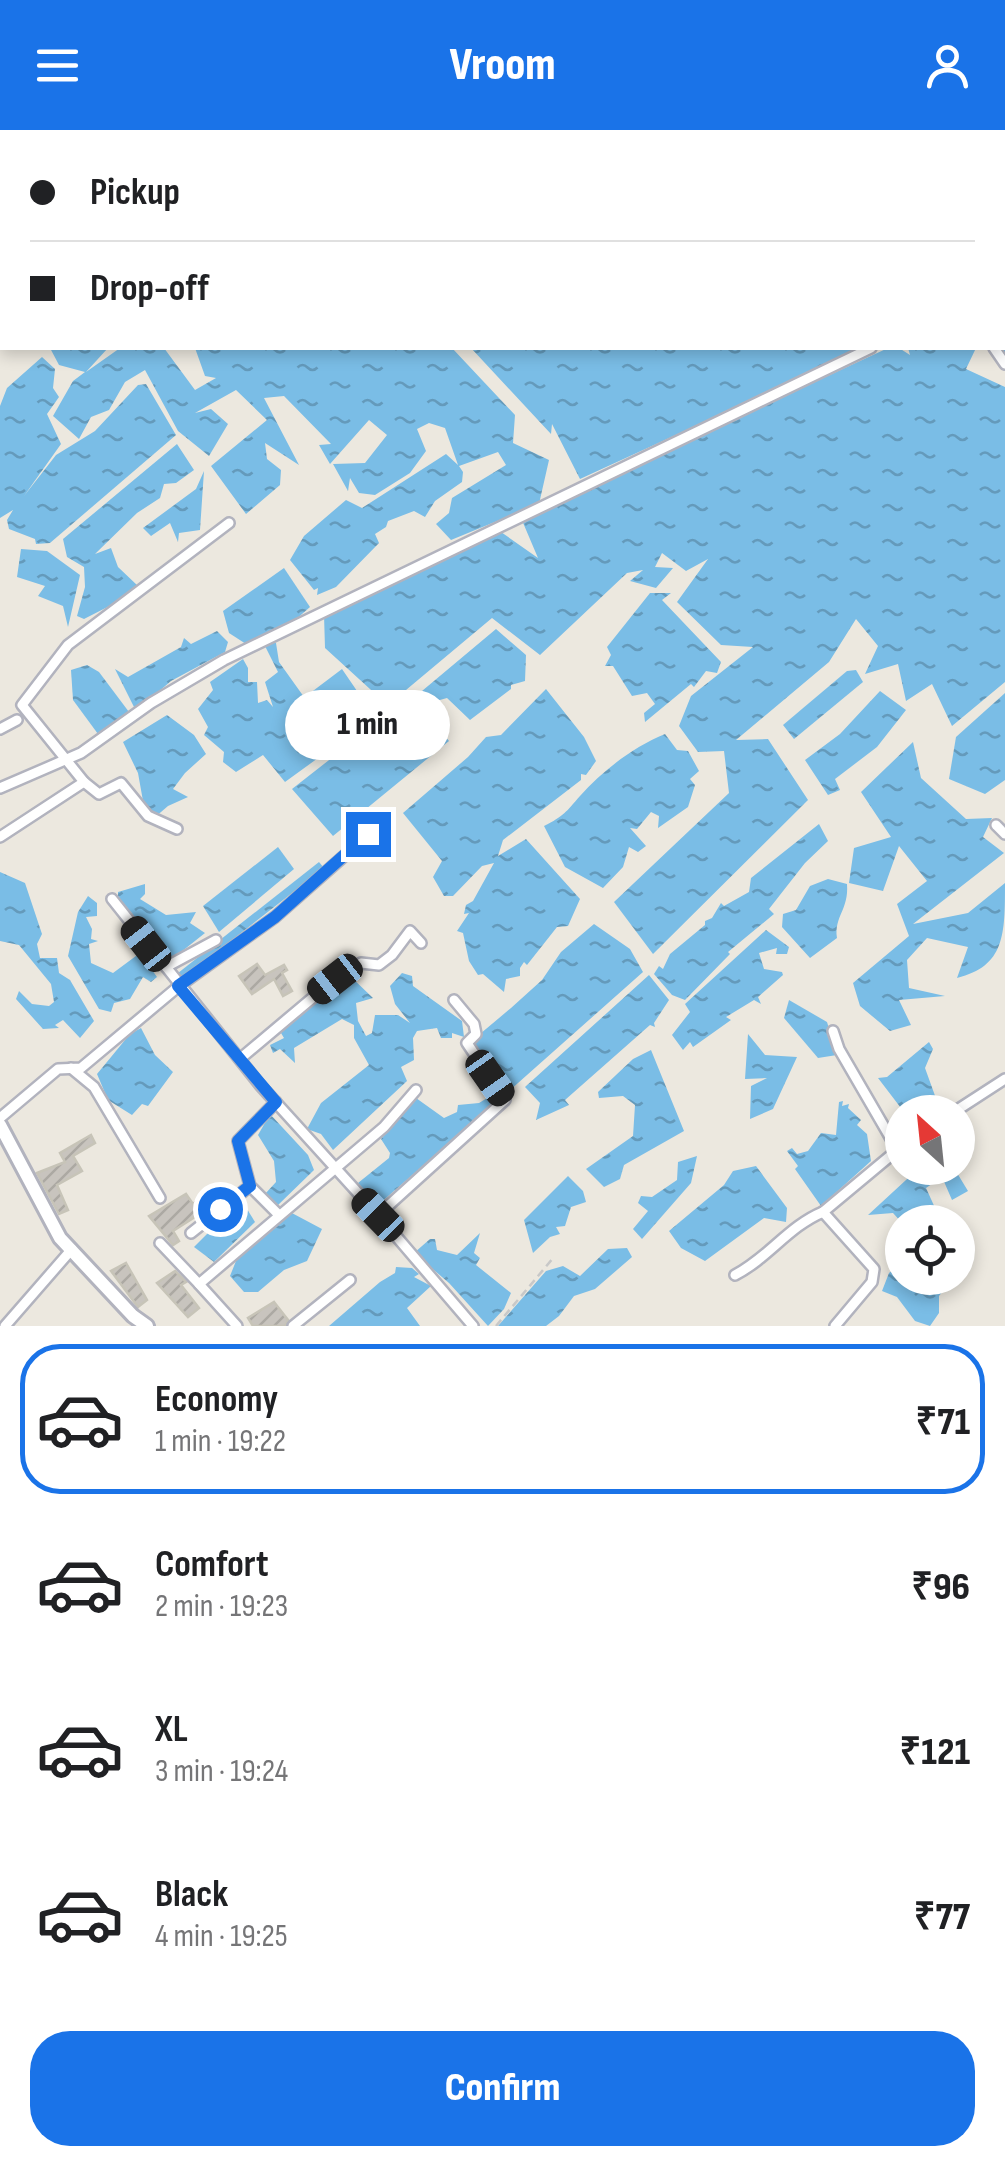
<!DOCTYPE html>
<meta charset="utf-8">
<style>
body{margin:0;font-family:"Sofia Sans Condensed",sans-serif;background:#f2f2f2;color:#202124;height:100vh;display:flex;flex-direction:column;font-size:38px;white-space:nowrap}
*{box-sizing:border-box;margin:0}
p{font-size:32px;color:#757577}
.icon{flex:none;width:55px;height:55px;fill:none;stroke:currentColor;stroke-width:2;stroke-linecap:round;stroke-linejoin:round}
.map{position:relative;height:1196px;overflow:hidden}
.side{display:flex;flex-direction:column;background:#fff;flex:1}
.side>*{flex:none}
.hud{position:absolute;left:0px;top:0px;width:1005px;height:220px;box-shadow:0 5px 15px #0003;display:grid;align-content:center;height:220px;padding:0 30px;background:#fff}
.needle{width:65px;rotate:333deg}
.tools{position:absolute;left:885px;top:965px;display:grid;gap:20px}
.tools a{display:grid;place-items:center;width:90px;height:90px;border-radius:50%;background:#fff;box-shadow:0 5px 15px #0003;font-size:50px}
.end{position:absolute;width:45px;height:45px;margin:-22px;border:12px solid #1a73e8;background:#fff;box-shadow:0 0 0 5px #fff}
.from{border-radius:50%}
.bubble{position:absolute;height:70px;border-radius:35px;background:#fff;box-shadow:0 5px 15px #0003;font-size:32px;font-weight:800;line-height:70px;text-align:center}
.car{position:absolute;width:30px;height:60px;margin:-30px -15px;border-radius:12px;box-shadow:0 0 8px 2px #0007;background:linear-gradient(#222 24%,#8ab4d8 0 40%,#222 0 76%,#8ab4d8 0 86%,#222 0)}
.hud b{display:flex;align-items:center;gap:35px;height:95px;font-size:38px}
.hud b+b{border-top:2px solid #e0e0e0}
.hud i{width:25px;height:25px;background:#202124}
ul{padding:18px 0 0;list-style:none}
li{display:flex;align-items:center;gap:30px;height:150px;margin:0 20px 15px;padding:0 10px;border:5px solid transparent;border-radius:40px}
li div{flex:1}
li b{display:block;font-size:38px}
li em{font-style:normal;font-weight:800}
li.selected{border-color:#1a73e8}
li>.icon{width:90px;height:90px;stroke-width:1.5}
.action{display:flex;gap:20px;margin-top:auto;padding:20px 30px}
.action a{flex:1;height:115px;border-radius:40px;background:#1a73e8;color:#fff;font-size:40px;font-weight:800;line-height:115px;text-align:center}
header{display:flex;justify-content:space-between;align-items:center;height:130px;padding:0 30px;background:#1a73e8;color:#fff;font-size:45px;font-weight:800}
.map>svg:first-child{display:block}
.water{fill:url(#water-ripples)}
.building{fill:url(#building-hatch);stroke:#c7c4b8;stroke-width:2.5}
.lines{fill:none;stroke-linecap:round;stroke-linejoin:round}
.street-casing{stroke:#b2b3be;stroke-width:14}
.secondary-casing{stroke:#b2b3be;stroke-width:18}
.path{stroke:#c8c8c8;stroke-width:2.5;stroke-dasharray:8 5;stroke-linecap:butt}
.street{stroke:#fff;stroke-width:9}
.secondary{stroke:#fff;stroke-width:12}
.route{stroke:#1a73e8;stroke-width:12}
</style>
<header><svg class="icon" aria-label="menu" viewBox="0 0 24 24"><path d="M4 6h16M4 12h16M4 18h16"/></svg>Vroom<svg class="icon" aria-label="person" viewBox="0 0 24 24"><circle cx="12" cy="8" r="4"/><path d="M4 21q1-7 8-7t8 7"/></svg></header>
<div class="map">
<svg width="1005" height="1196" viewBox="0 0 1005 1196">
<defs>
<pattern id="water-ripples" width="26" height="14" patternUnits="userSpaceOnUse" patternTransform="scale(2.5)"><rect width="26" height="14" fill="#7abde6"/><path d="M2 4q2-2 4 0t4 0M15 11q2-2 4 0t4 0" fill="none" stroke="#649abb"/></pattern>
<pattern id="building-hatch" width="6" height="6" patternUnits="userSpaceOnUse" patternTransform="scale(2.5)"><rect width="6" height="6" fill="#c8c4be"/><path d="M-1 1l2-2M0 6l6-6M5 7l2-2" fill="none" stroke="#aca9a3"/></pattern>
</defs>
<rect width="100%" height="100%" fill="#ece8df"/>
<!-- water -->
<g class="water">
<path d="M160 0H727L730 2H159Z"/>
<path d="M814 0H1005V227L998 218H1002V2Z"/>
<path d="M50 218H108L86 242 120 218H164L195 260 216 248 205 246 195 218H452L515 285 513 313 549 330 539 374 451 410 436 394 449 383 452 368 506 335 498 322 459 336 463 342 462 352 435 371 425 387 414 381 388 391 386 397 375 404 379 413 336 457 317 465 318 458 314 460 290 430 304 406 346 370 362 378 446 324 458 335 445 298 429 293 417 299 426 321 410 343 375 365 359 363 350 348 348 361 333 334 365 333 387 305 369 290 330 334 319 315 331 314 284 266 264 268 299 335 265 313 267 329 281 340 280 355 246 384 211 336 267 290 236 260 195 283 211 279 228 294 209 326 178 301 145 240 125 252 109 280 91 287 79 309 53 286 73 251 85 242 59 235Z"/>
<path d="M471 218H865L580 349 552 294 551 304Z"/>
<path d="M888 218H899L910 225 908 218H976L966 239 1005 257V552L952 596 932 554 906 571 898 534 865 544 878 516 856 489 829 532 736 610 768 609 808 670 653 824 614 772 729 663 724 621 698 622 679 596 691 566 753 517 721 515 677 472 708 429 686 441 662 423 655 437 673 438 656 458 630 451 643 440 627 443 540 525 492 488 406 560 449 611 333 706 292 659 393 580 325 518 324 485 479 409 501 402 538 428 521 388Z"/>
<path d="M42 227 55 239 53 258 59 267 47 284 61 314 24 366 56 325 95 301 138 255 146 254 176 305 50 413 36 414 35 409 9 399 7 390 13 380 0 388V276L7 258Z"/>
<path d="M177 314 194 340 176 353 164 354 160 368 137 383 95 424 111 418 118 437 138 456 133 464 84 489 77 486 85 457 84 437 67 427 63 409Z"/>
<path d="M204 341 200 400 179 403 178 412 170 393 151 406 143 398 196 359Z"/>
<path d="M21 419 47 421 80 445 68 497 63 476 38 466 45 456 17 447Z"/>
<path d="M284 438 310 477 293 492 246 514 229 503 223 481Z"/>
<path d="M650 463H671L662 470 721 532 717 543 706 541 694 557 691 554 645 592 644 583 655 574 647 563 632 566 613 536H605L611 525 607 517Z"/>
<path d="M496 499 526 525 525 551 511 555V559L470 590 447 568 429 573 422 561Z"/>
<path d="M217 501 228 512 225 522 171 551 136 581 115 539 128 547 181 517 184 508 191 514Z"/>
<path d="M267 513H276L279 532 304 567 293 576 342 539 368 577 360 590 349 592 347 607 285 652 263 625 236 642 223 632 224 622 204 605 208 597 198 579 213 560 210 552 243 529 248 538V552H257L258 573 267 570 273 577 265 552 278 542 265 516Z"/>
<path d="M87 535 99 542 129 582 98 604 73 570 71 540Z"/>
<path d="M856 540 863 552 794 609 783 595 847 541Z"/>
<path d="M546 559 584 607 596 631 586 645 581 644V650L503 710 498 726 526 709 580 769 568 796 557 797 527 835 524 832 520 838V846L506 849 504 862 483 844 478 845 469 831 463 803 457 801 469 783 464 784 466 775 473 771 494 733 482 736 453 766H444L433 747 442 731 403 683 468 627 486 607 501 605Z"/>
<path d="M880 561 906 580 877 617 835 649 840 660 828 665 805 630 840 604Z"/>
<path d="M1005 563V650L985 664 949 649 956 607Z"/>
<path d="M167 585 194 605 206 624 185 643 173 659 188 667 168 676 154 688 143 671 138 643 123 612Z"/>
<path d="M665 604 677 620 688 621 699 641 690 649 695 655 688 677 658 698 659 686 651 682 637 699 630 698 646 716 638 722 629 717 623 737 603 758 565 737 544 696C564 686 566 682 580 666 603 640 635 616 665 604Z"/>
<path d="M913 612 921 648 966 689 992 688 983 707 1004 723 913 794 968 783 1005 753C1005 805 1005 836 957 848L968 817 927 808 907 830 909 858 945 866 899 870 911 895 890 901 860 876 853 853 909 806 897 774 927 751 899 716 883 761 849 753 854 718 891 707 861 662Z"/>
<path d="M819 694 828 711 805 733 769 779 774 784 728 822 730 824 685 870 672 865 654 844 659 836 663 839 670 824 705 795V791L712 788 721 773 724 776 749 762 751 748Z"/>
<path d="M278 717 294 739 219 802 203 776Z"/>
<path d="M319 732 324 738 177 853 173 847Z"/>
<path d="M0 742 25 753 42 804 37 814 40 828H57L59 843 70 850 94 891 80 908 63 890 55 895 59 898 43 899 16 869 19 861 32 874 49 876 54 872 51 854 19 815 0 811Z"/>
<path d="M828 749 847 754C849 780 834 786 837 808L810 828 782 797 783 784 796 780 810 756Z"/>
<path d="M145 754V764L140 769 166 785 196 782 190 793 205 803 171 830 163 829 131 782 118 773V762Z"/>
<path d="M88 766 97 773V786L86 787 92 799 91 809 98 811 89 814 91 833 113 843 140 823 157 847 151 852 143 847 130 869 114 873 111 882 99 879 68 826 78 782Z"/>
<path d="M594 794 630 819 643 842 509 961 473 918 474 909 511 878 542 850 561 822Z"/>
<path d="M766 800 789 817 787 824H776L777 818 759 823 764 839 782 842 783 845 758 867 761 874 754 870 726 887 731 890 693 917 690 912 683 920 672 905 690 882 685 874Z"/>
<path d="M402 843 412 846 413 856 462 891 464 907 452 903V908H441L437 898 417 901 413 908 414 930 401 937 407 951 333 1020 321 1004 307 999 321 973 369 935 354 908V895L342 889 294 918 295 933 280 919 273 923 270 915 284 908 281 903 335 849 349 845 373 868 356 873 358 891 366 906 372 903 375 885H398L410 893 395 874 390 856Z"/>
<path d="M649 845 669 870 654 893 655 897 650 895 565 970 569 975 536 990 540 973 525 957Z"/>
<path d="M789 870 827 892 837 925 818 928 784 888Z"/>
<path d="M141 898 155 925 173 942 148 976 142 974 132 985 108 970 97 944 130 904Z"/>
<path d="M748 904 765 925 797 927 773 979 750 989 751 956 767 948 745 949Z"/>
<path d="M929 912 933 919 925 938 938 974 931 967 925 970 935 976 924 982H904L878 948 887 947Z"/>
<path d="M651 920 684 1001 624 1035 620 1049 604 1057 586 1039 633 1006 635 975 623 966 599 968 598 962 633 929Z"/>
<path d="M497 962 501 967 488 979 378 1075 358 1053 389 1028 390 1023 381 1009 416 968 444 988 457 982 458 975 479 973Z"/>
<path d="M843 971 842 976 849 974 848 978 861 990 857 995 867 1004 871 1031 821 1076 795 1039 798 1036 787 1021 792 1018 797 1024 808 1021 821 1003 836 1005 839 972Z"/>
<path d="M270 984 308 1025 314 1040 276 1077 265 1064 276 1052 274 1031 258 1005Z"/>
<path d="M697 1026 691 1053 642 1109 633 1099 648 1081 638 1073 641 1066 652 1067 677 1050 678 1032Z"/>
<path d="M756 1036 787 1078 786 1092 764 1088 705 1131 681 1118 669 1101 724 1055 733 1041Z"/>
<path d="M919 1038H954L968 1061 952 1070 942 1047 926 1058 936 1080 914 1092 902 1093 893 1083 868 1085Z"/>
<path d="M568 1046 583 1061 586 1072 571 1077 565 1096 556 1097 560 1104 550 1107 533 1123 524 1090Z"/>
<path d="M247 1079 255 1092 214 1132 194 1117 216 1095Z"/>
<path d="M290 1082 322 1099 307 1131 284 1140 258 1162H244L230 1146 238 1126Z"/>
<path d="M480 1103 474 1123 480 1128 476 1135 511 1163 504 1179 488 1196 449 1153 414 1123 430 1109H435L437 1120 457 1125Z"/>
<path d="M627 1118 632 1127 595 1159 574 1166 559 1186 546 1196H498L546 1141 563 1136 580 1146 608 1119Z"/>
<path d="M902 1133V1148H932L934 1152 953 1148 939 1166V1183L930 1196 915 1191 897 1167 882 1161 889 1143Z"/>
<path d="M396 1137 412 1138 419 1144 414 1147 431 1156 407 1178 420 1196H329L380 1152 395 1143Z"/>
</g>
<!-- building -->
<g class="building">
<path d="M257 834 265 845 284 835 287 840 282 843 292 861 283 866 274 849 252 864 239 846Z"/>
<path d="M91 1005 95 1013 73 1026 82 1041 57 1055 68 1080 59 1084 37 1043 65 1032 60 1023Z"/>
<path d="M186 1064 193 1074 198 1070 206 1080 173 1101 179 1111 173 1115 149 1086Z"/>
<path d="M126 1133 147 1170 138 1177 111 1141Z"/>
<path d="M175 1141 186 1152 181 1155 199 1178 188 1187 157 1153Z"/>
<path d="M274 1172 288 1190 285 1196H253L248 1188Z"/>
</g>
<g class="lines">
<defs>
<g id="street">
<path d="M808 0 810 2"/>
<path d="M17 2 18 0"/>
<path d="M0 71 2 61"/>
<path d="M994 218 1005 234"/>
<path d="M0 599 17 590"/>
<path d="M84 652 99 664 121 653 148 686 177 699"/>
<path d="M0 658 81 623 151 573 224 530 871 218"/>
<path d="M996 695 1005 704"/>
<path d="M0 707 84 652 22 575 68 515 229 393"/>
<path d="M112 769 260 955 378 1085 505 970 467 913 476 904 474 894 454 870"/>
<path d="M166 837 216 810"/>
<path d="M833 901 839 919 897 1019"/>
<path d="M241 928 335 849 361 833 379 835 392 825 410 801 421 813"/>
<path d="M71 938 94 957 160 1068"/>
<path d="M276 972 238 1011 250 1056 279 1085"/>
<path d="M954 982 1005 949"/>
<path d="M0 988 58 939 81 938 179 856 275 787 369 704"/>
<path d="M823 1082 901 1017"/>
<path d="M378 1085 473 1196"/>
<path d="M191 1103 250 1056"/>
<path d="M160 1113 199 1154 384 997 416 960"/>
<path d="M735 1145C768 1128 789 1096 823 1082L874 1139 872 1152 835 1196"/>
<path d="M199 1154 237 1196"/>
<path d="M5 1196 72 1119"/>
<path d="M293 1196 350 1150"/>
</g>
<path id="secondary" d="M0 995 60 1108 133 1186 147 1196"/>
</defs>
<!-- street casing -->
<use href="#street" class="street-casing"/>
<!-- secondary casing -->
<use href="#secondary" class="secondary-casing"/>
<!-- path -->
<path class="path" d="M496 1196 554 1127"/>
<!-- street -->
<use href="#street" class="street"/>
<!-- secondary -->
<use href="#secondary" class="secondary"/>
</g>
<g class="lines">
<!-- route -->
<path class="route" d="M220 1079 250 1056 238 1011 276 972 178 856 275 787 368 704"/>
</g>
</svg>
<div class="tools">
<a><svg class="needle" viewBox="-14 -14 28 28"><path d="M0-13l5 13h-10z" fill="#e53935"/><path d="M0 13l5-13h-10z" fill="#757577"/></svg></a>
<a><svg class="icon" aria-label="locate" viewBox="0 0 24 24"><circle cx="12" cy="12" r="6"/><path d="M12 2v4M12 18v4M2 12h4M18 12h4"/></svg></a>
</div>
<i class="end from" style="left:220px;top:1079px"></i>
<i class="end" style="left:368px;top:704px"></i>
<div class="bubble" style="left:285px;top:560px;width:165px">1 min</div>
<i class="car" style="left:146px;top:814px;rotate:322deg"></i>
<i class="car" style="left:335px;top:849px;rotate:232deg"></i>
<i class="car" style="left:490px;top:948px;rotate:145deg"></i>
<i class="car" style="left:378px;top:1085px;rotate:316deg"></i>
<div class="hud">
<b><i class="from"></i>Pickup</b>
<b><i></i>Drop-off</b>
</div>
</div>
<section class="side">
<ul>
<li class="selected"><svg class="icon" aria-label="car" viewBox="0 0 24 24"><path d="M5 17H2v-5l4-1 3-4h7l3 4 3 1v5h-3M9 17h6M6 11h13"/><circle cx="7" cy="17" r="2"/><circle cx="17" cy="17" r="2"/></svg><div><b>Economy</b><p>1 min · 19:22</p></div><em>₹71</em></li>
<li><svg class="icon" aria-label="car" viewBox="0 0 24 24"><path d="M5 17H2v-5l4-1 3-4h7l3 4 3 1v5h-3M9 17h6M6 11h13"/><circle cx="7" cy="17" r="2"/><circle cx="17" cy="17" r="2"/></svg><div><b>Comfort</b><p>2 min · 19:23</p></div><em>₹96</em></li>
<li><svg class="icon" aria-label="car" viewBox="0 0 24 24"><path d="M5 17H2v-5l4-1 3-4h7l3 4 3 1v5h-3M9 17h6M6 11h13"/><circle cx="7" cy="17" r="2"/><circle cx="17" cy="17" r="2"/></svg><div><b>XL</b><p>3 min · 19:24</p></div><em>₹121</em></li>
<li><svg class="icon" aria-label="car" viewBox="0 0 24 24"><path d="M5 17H2v-5l4-1 3-4h7l3 4 3 1v5h-3M9 17h6M6 11h13"/><circle cx="7" cy="17" r="2"/><circle cx="17" cy="17" r="2"/></svg><div><b>Black</b><p>4 min · 19:25</p></div><em>₹77</em></li>
</ul>
<div class="action"><a>Confirm</a></div>
</section>
